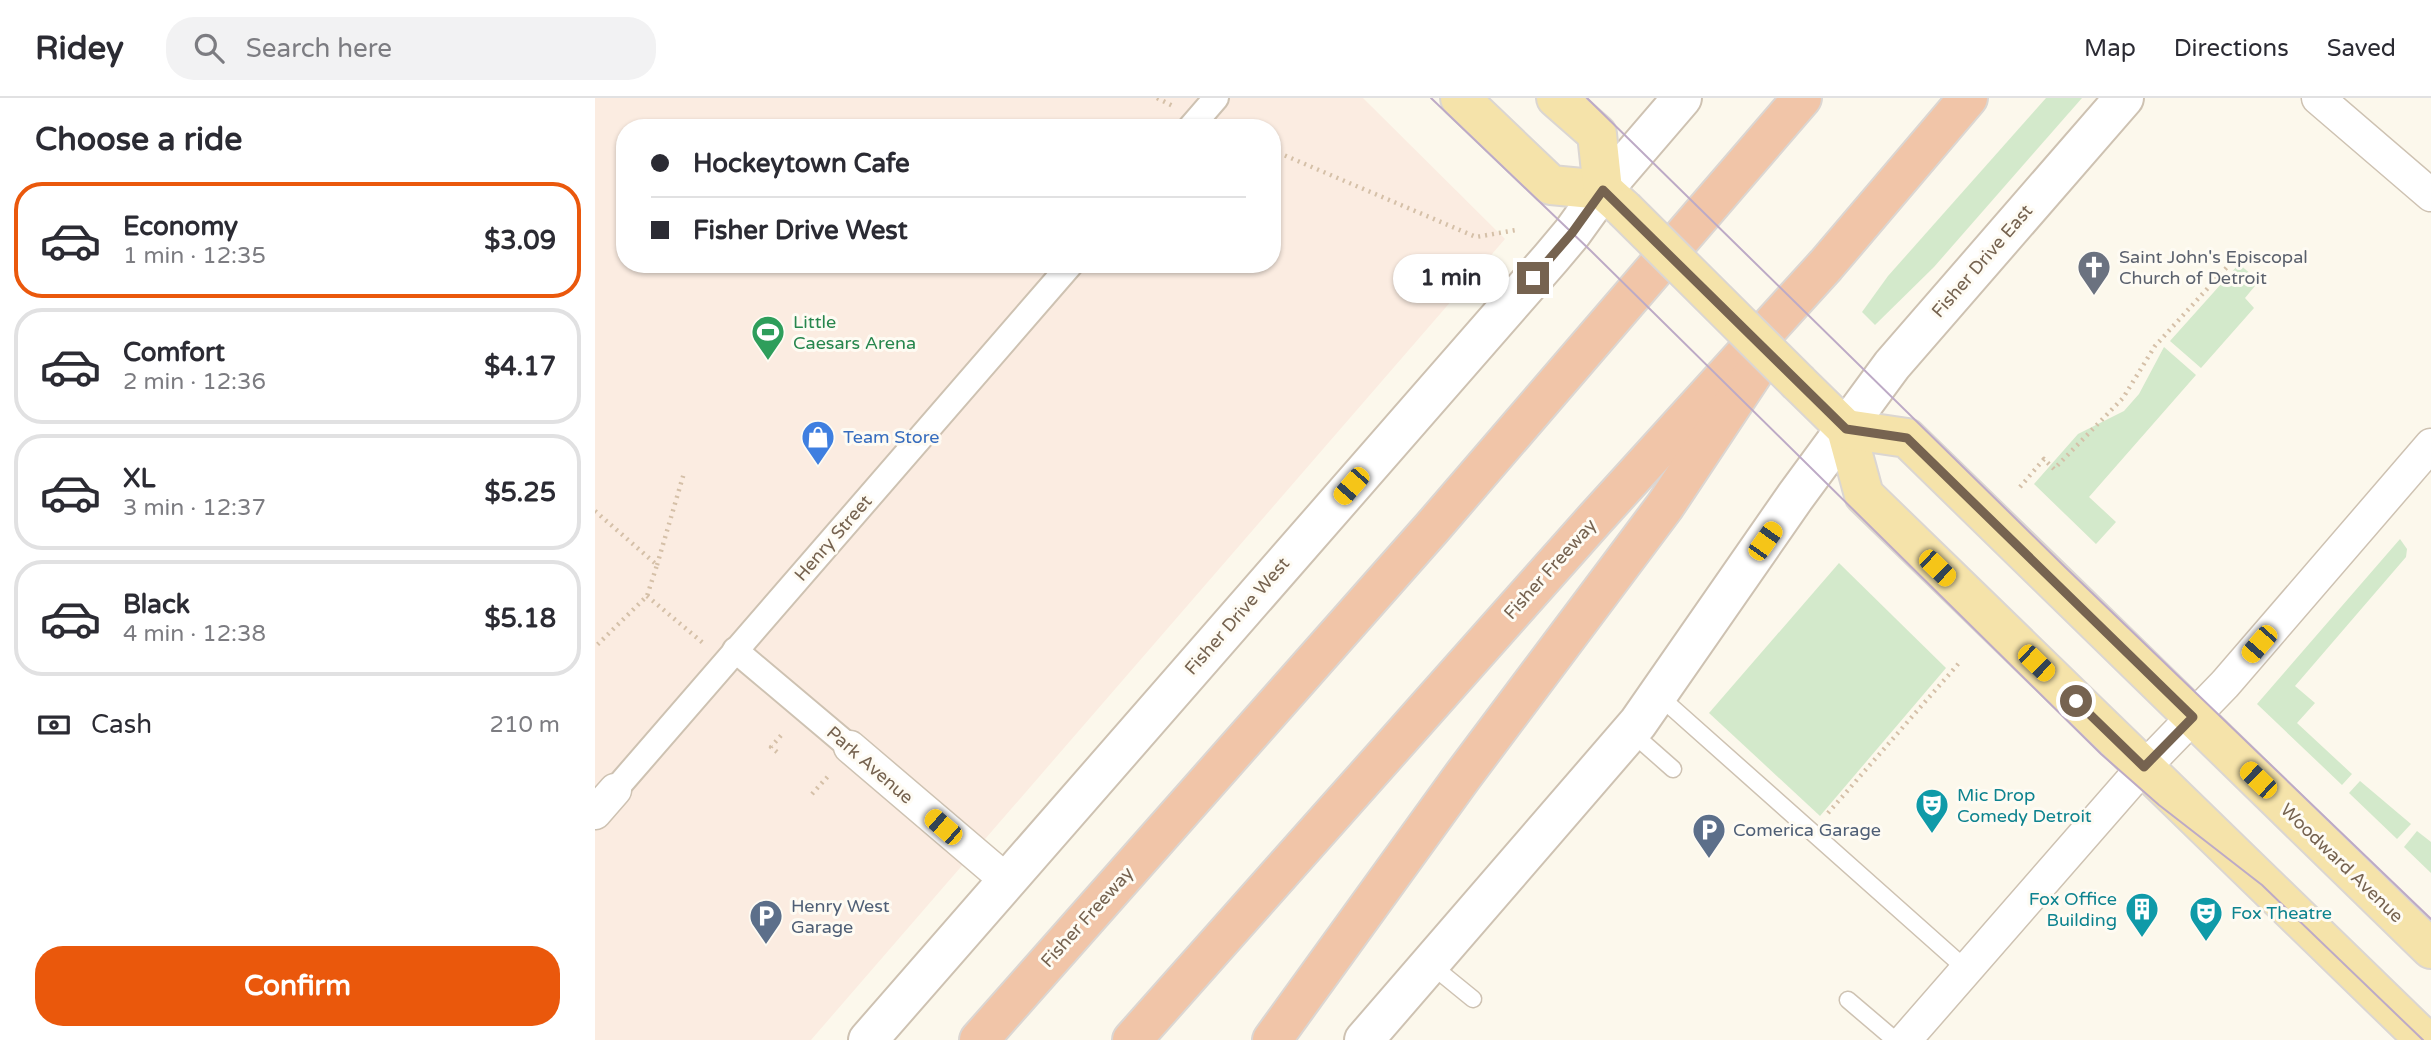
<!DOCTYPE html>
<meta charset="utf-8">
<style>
body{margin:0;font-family:"Varela Round",sans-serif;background:#f2f2f3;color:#2b2b33;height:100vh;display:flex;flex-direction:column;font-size:26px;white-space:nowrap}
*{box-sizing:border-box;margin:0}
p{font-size:23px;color:#7c7c81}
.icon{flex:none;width:38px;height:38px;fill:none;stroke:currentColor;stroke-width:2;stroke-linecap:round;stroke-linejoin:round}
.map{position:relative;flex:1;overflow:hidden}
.details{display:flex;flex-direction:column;background:#fff;width:595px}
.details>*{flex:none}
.guide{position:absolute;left:21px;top:21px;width:665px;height:154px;border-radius:28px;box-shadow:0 2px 5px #0004;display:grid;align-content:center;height:154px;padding:0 35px;background:#fff}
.end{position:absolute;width:32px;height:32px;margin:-16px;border:9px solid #766350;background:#fff;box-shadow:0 0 0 4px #fff}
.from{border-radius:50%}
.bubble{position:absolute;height:49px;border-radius:24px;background:#fff;box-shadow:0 2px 5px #0004;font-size:23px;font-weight:700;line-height:49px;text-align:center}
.car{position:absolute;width:21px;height:42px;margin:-21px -10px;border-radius:9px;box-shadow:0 0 5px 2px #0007;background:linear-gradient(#f5c518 24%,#345 0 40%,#f5c518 0 76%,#345 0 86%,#f5c518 0)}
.guide b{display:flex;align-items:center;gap:24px;height:66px;font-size:26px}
.guide b+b{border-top:2px solid #e1e1e2}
.guide i{width:18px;height:18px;background:#2b2b33}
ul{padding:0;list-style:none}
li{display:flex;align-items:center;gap:21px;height:116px;margin:0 14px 10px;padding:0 21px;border:4px solid #e1e1e2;border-radius:28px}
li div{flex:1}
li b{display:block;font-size:26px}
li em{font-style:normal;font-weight:700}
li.selected{border-color:#ea580c}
li>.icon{width:63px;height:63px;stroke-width:1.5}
h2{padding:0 35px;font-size:32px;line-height:84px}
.pay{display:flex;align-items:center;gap:18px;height:77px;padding:0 35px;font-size:26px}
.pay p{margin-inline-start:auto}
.action{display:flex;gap:14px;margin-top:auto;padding:14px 35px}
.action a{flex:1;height:80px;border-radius:28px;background:#ea580c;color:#fff;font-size:28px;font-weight:700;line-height:80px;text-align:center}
header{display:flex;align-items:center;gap:42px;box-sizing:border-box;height:98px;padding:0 35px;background:#fff;border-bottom:2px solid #e1e1e2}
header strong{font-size:33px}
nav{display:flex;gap:38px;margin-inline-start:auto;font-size:24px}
.search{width:490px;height:63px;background:#f2f2f3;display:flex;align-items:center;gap:18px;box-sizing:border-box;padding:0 24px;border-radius:28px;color:#7c7c81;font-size:26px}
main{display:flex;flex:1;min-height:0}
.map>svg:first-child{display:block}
.commercial{fill:#fbece1;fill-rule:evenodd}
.green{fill:#d3e9cb}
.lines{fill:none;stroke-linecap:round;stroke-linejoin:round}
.service-casing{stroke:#cec2b2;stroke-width:19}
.pedestrian-casing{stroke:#cec2b2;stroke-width:28}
.minor-casing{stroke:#cec2b2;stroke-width:35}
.tertiary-casing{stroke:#cec2b2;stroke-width:42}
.primary-casing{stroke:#dbd6d2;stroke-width:42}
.motorway-casing{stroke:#dbd6d2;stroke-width:42}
.path{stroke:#d5c0a8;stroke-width:4.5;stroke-dasharray:2 5;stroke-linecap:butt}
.service{stroke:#fff;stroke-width:16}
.pedestrian{stroke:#fff;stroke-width:24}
.minor{stroke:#fff;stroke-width:32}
.tertiary{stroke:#fff;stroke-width:38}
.primary{stroke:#f5e3aa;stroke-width:38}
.motorway{stroke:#f1c5a8;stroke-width:38}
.tram{stroke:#bdaac6;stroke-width:2}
.primary-bridge-casing{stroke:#dbd6d2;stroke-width:42;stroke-linecap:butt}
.primary-bridge{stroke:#f5e3aa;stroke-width:38}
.route{stroke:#766350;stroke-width:9}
.labels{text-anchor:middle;stroke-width:6;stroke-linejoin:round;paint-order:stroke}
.worship-label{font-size:18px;fill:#5b616d;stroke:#fefbf3;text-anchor:start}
.street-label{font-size:18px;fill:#766350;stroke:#fefbf3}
.leisure-label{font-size:18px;fill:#27864d;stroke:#fefbf3;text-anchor:start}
.shop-label{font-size:18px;fill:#366cbe;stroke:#fefbf3;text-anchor:start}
.culture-label{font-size:18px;fill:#0d838f;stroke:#fefbf3;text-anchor:start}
.service-label{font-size:18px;fill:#4e5e75;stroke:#fefbf3;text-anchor:start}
</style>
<header>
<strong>Ridey</strong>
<div class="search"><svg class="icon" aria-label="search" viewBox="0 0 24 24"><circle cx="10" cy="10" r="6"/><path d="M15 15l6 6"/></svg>Search here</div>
<nav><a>Map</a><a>Directions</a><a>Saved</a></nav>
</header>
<main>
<section class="details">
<h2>Choose a ride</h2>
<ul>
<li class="selected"><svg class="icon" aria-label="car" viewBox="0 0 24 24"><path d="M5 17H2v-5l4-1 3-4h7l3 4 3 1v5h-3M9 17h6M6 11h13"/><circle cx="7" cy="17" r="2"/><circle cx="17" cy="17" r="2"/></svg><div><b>Economy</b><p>1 min · 12:35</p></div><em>$3.09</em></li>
<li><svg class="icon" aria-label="car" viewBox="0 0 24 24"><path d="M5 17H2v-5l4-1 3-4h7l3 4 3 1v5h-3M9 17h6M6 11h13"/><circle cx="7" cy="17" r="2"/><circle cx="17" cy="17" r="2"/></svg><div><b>Comfort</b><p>2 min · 12:36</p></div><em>$4.17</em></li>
<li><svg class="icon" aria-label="car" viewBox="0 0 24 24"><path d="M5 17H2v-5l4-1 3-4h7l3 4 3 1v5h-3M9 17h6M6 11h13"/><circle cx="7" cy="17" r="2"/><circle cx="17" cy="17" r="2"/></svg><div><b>XL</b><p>3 min · 12:37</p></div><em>$5.25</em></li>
<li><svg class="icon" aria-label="car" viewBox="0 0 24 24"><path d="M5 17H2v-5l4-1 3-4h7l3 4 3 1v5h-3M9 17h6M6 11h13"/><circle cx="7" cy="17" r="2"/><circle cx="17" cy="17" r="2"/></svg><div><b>Black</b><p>4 min · 12:38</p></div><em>$5.18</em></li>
</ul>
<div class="pay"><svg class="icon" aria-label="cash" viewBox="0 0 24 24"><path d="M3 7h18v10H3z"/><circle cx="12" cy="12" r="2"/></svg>Cash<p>210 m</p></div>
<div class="action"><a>Confirm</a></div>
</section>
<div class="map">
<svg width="1836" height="942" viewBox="0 0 1836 942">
<rect width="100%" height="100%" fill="#fcf8ec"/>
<!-- commercial -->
<path class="commercial" d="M0 0H768L910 141 216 942H0ZM30 30H677V166H30Z"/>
<!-- green -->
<g class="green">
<path d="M1451 0H1487L1339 169 1280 227 1267 214 1293 178Z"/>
<path d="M1644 166 1664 183 1650 200 1659 210 1606 270 1575 243Z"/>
<path d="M1569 249 1601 277 1494 399 1521 424 1501 446 1439 386 1483 336 1529 313 1544 296Z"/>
<path d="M1805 441 1812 451 1811 459 1700 588 1720 605 1702 625 1757 676 1747 687 1662 606Z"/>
<path d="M1244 465 1351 570 1225 718 1114 615Z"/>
<path d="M1765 683 1816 726 1802 741 1754 695Z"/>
<path d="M1822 733 1836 744V775L1809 749Z"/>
</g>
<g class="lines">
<defs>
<g id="service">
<path d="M1063 597 1371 871"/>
<path d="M1036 634 1078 671"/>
<path d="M835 866 878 901"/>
<path d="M1253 902 1300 942"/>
</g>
<g id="pedestrian">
<path d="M595 30 621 0"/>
<path d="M140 552 255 649"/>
<path d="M20 692 476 166"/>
</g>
<g id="minor">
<path d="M1723 0 1836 97"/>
<path d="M255 649 411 782"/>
<path d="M0 715 20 692"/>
<path d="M1310 942 1536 683 1630 586 1836 347"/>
</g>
<g id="tertiary">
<path d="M273 942 956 160 977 135 1008 92 1087 0"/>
<path d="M769 942 1043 625 1200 399 1297 267 1529 0"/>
</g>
<g id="primary">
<path d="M865 0 956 87 1008 92 1029 111"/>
<path d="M961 0 1002 36 1008 92"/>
<path d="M1204 285 1251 331 1269 397 1830 942"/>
<path d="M1251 331 1312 340 1836 851"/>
</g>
<g id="motorway">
<path d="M384 942 836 431 1207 0"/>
<path d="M537 942 1000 421 1231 167 1373 0"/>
<path d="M677 942 867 679 1070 408 1159 274"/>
</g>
</defs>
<!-- service casing -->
<use href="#service" class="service-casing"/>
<!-- pedestrian casing -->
<use href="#pedestrian" class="pedestrian-casing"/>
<!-- minor casing -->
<use href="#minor" class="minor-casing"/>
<!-- tertiary casing -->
<use href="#tertiary" class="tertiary-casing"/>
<!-- primary casing -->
<use href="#primary" class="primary-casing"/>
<!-- motorway casing -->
<use href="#motorway" class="motorway-casing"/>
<!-- path -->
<g class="path">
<path d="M562 0 578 8"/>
<path d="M677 52 881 139 921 132"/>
<path d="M1425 389 1449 361 1459 371 1528 300 1560 248 1633 168"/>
<path d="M0 413 62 467 52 498 0 549"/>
<path d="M62 467 89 375"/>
<path d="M52 498 108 545"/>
<path d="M182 654 176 649 189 634"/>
<path d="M217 696 235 676"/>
<path d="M1233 715 1364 565"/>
</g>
<!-- service -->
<use href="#service" class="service"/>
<!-- pedestrian -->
<use href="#pedestrian" class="pedestrian"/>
<!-- minor -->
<use href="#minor" class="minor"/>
<!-- tertiary -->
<use href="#tertiary" class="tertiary"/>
<!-- primary -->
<use href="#primary" class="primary"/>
<!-- motorway -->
<use href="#motorway" class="motorway"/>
<!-- tram -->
<g class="tram">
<path d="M836 0 995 152 1506 656 1564 707 1667 787 1828 942"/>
<path d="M992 0 1470 469 1836 821"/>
</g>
<defs>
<path id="primary-bridge" d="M1029 111 1204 285"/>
</defs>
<!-- primary-bridge casing -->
<use href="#primary-bridge" class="primary-bridge-casing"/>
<!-- primary-bridge -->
<use href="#primary-bridge" class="primary-bridge"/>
</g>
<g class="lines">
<!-- route -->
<path class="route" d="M938 180 977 135 1008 92 1251 331 1312 340 1598 619 1549 669 1481 603"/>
</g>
<!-- icons -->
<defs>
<symbol id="church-pin" viewBox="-11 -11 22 30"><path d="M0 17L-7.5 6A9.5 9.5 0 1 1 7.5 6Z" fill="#6b7280" stroke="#fefbf3"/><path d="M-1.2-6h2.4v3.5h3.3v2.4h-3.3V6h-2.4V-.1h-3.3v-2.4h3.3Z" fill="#fff"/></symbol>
<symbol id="stadium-pin" viewBox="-11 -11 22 30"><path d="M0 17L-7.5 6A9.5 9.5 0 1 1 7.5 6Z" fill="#2e9e5b" stroke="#fefbf3"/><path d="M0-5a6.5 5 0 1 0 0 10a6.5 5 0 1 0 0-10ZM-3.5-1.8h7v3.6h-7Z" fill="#fff"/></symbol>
<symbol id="shop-pin" viewBox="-11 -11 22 30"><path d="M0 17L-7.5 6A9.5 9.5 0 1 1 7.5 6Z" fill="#3f7fe0" stroke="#fefbf3"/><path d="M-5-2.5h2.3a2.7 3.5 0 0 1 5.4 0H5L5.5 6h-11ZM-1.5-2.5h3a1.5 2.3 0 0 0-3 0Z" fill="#fff"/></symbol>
<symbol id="theatre-pin" viewBox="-11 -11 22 30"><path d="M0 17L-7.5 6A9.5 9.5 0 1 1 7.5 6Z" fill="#0f9aa8" stroke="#fefbf3"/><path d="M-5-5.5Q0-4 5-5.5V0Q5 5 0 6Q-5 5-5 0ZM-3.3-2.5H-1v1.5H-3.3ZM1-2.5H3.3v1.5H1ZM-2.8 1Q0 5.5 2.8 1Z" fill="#fff"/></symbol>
<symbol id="parking-pin" viewBox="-11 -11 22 30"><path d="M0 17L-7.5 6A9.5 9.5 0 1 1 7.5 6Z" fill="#5c6f8a" stroke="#fefbf3"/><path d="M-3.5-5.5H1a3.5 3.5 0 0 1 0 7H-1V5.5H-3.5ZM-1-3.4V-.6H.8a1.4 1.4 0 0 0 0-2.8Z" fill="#fff"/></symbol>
<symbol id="building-pin" viewBox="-11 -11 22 30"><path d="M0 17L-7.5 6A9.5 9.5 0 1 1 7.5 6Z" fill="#0f9aa8" stroke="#fefbf3"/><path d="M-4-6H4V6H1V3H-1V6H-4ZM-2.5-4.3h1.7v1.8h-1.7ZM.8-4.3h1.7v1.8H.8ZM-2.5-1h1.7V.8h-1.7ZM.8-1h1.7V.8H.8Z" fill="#fff"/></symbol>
</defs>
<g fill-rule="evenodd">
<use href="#church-pin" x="1480" y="150" width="38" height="52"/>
<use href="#stadium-pin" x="154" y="215" width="38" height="52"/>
<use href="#shop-pin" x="204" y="320" width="38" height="52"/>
<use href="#theatre-pin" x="1318" y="688" width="38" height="52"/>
<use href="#parking-pin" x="1095" y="713" width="38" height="52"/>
<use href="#building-pin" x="1528" y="792" width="38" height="52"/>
<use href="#theatre-pin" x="1592" y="796" width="38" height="52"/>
<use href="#parking-pin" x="152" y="799" width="38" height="52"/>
</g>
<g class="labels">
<!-- worship labels -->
<g class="worship-label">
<text x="1524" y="165">Saint John's Episcopal<tspan x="1524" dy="21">Church of Detroit</tspan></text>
</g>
<!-- street labels -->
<g class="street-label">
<text transform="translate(1387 163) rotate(-49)" y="6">Fisher Drive East</text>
<text transform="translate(238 440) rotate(-49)" y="6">Henry Street</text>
<text transform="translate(955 471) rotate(-48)" y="6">Fisher Freeway</text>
<text transform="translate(642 518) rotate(-49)" y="6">Fisher Drive West</text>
<text transform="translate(275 667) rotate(41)" y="6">Park Avenue</text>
<text transform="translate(1747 765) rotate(44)" y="6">Woodward Avenue</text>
<text transform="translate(492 819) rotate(-48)" y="6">Fisher Freeway</text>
</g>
<!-- leisure labels -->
<g class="leisure-label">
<text x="198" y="230">Little<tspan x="198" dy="21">Caesars Arena</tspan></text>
</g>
<!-- shop labels -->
<g class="shop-label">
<text x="248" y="345">Team Store</text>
</g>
<!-- culture labels -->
<g class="culture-label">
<text x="1362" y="703">Mic Drop<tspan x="1362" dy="21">Comedy Detroit</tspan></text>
<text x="1522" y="807" text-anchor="end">Fox Office<tspan x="1522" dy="21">Building</tspan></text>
<text x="1636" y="821">Fox Theatre</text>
</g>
<!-- service labels -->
<g class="service-label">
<text x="1138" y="738">Comerica Garage</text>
<text x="196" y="814">Henry West<tspan x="196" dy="21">Garage</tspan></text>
</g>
</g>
</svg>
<i class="end from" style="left:1481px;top:603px"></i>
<i class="end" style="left:938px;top:180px"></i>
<div class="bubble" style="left:798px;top:156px;width:116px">1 min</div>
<i class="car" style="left:756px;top:388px;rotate:221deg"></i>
<i class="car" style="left:1170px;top:443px;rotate:35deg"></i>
<i class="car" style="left:1342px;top:470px;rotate:134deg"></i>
<i class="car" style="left:1664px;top:546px;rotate:221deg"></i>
<i class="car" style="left:1441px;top:565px;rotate:134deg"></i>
<i class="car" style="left:1663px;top:682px;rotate:314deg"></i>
<i class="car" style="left:348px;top:729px;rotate:311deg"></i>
<div class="guide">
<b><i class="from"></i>Hockeytown Cafe</b>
<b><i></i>Fisher Drive West</b>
</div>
</div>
</main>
